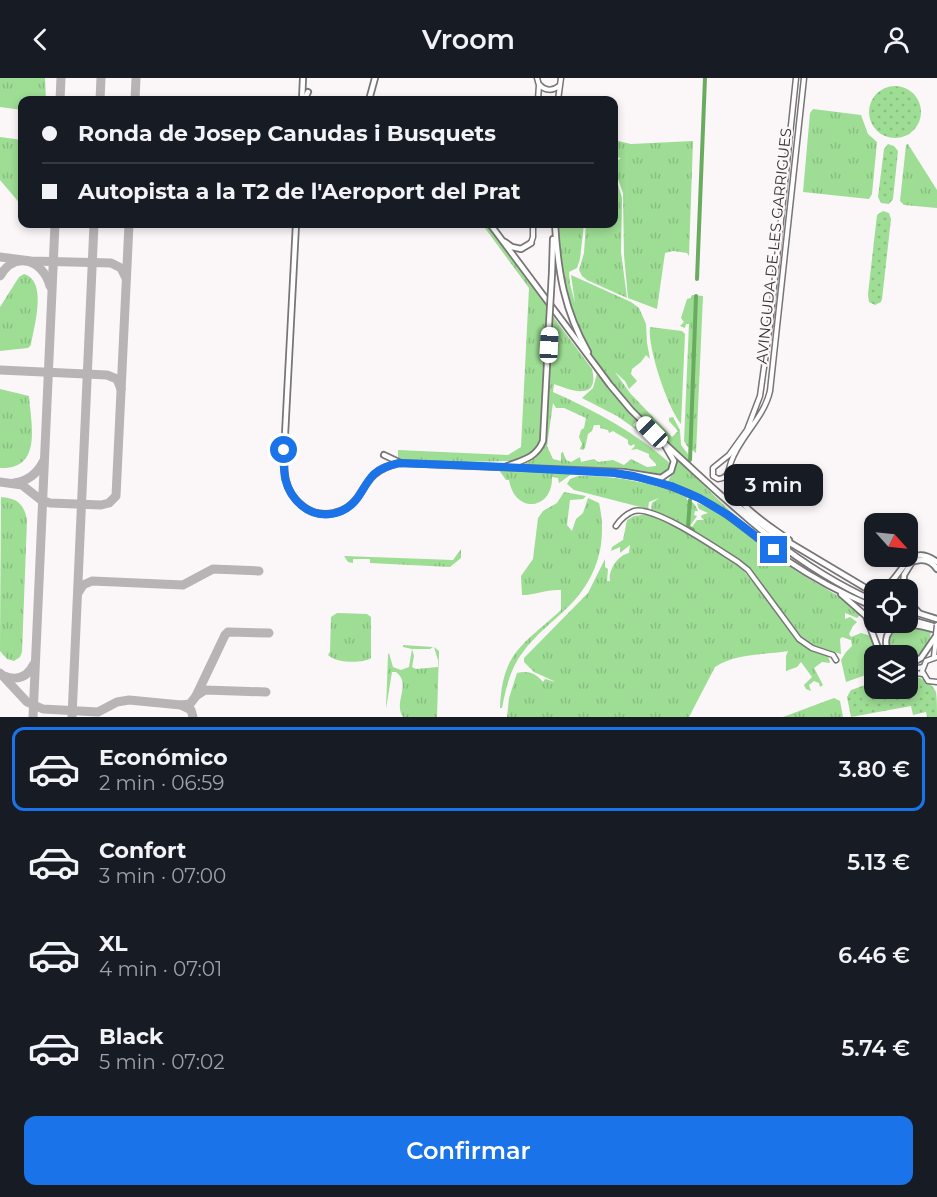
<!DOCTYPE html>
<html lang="es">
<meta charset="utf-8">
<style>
body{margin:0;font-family:Montserrat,sans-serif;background:#242831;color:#f1f3f6;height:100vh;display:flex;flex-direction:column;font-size:22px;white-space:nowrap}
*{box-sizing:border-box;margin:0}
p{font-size:20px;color:#9ea1a6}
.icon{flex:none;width:33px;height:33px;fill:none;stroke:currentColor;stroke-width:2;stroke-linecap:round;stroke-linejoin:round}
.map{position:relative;height:639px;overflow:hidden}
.drawer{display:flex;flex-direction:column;background:#171b24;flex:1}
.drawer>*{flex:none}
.top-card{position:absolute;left:18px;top:18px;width:600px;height:132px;border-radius:12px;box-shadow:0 3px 9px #0003;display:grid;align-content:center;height:132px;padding:0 24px;background:#171b24}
.needle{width:39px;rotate:117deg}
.fabs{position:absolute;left:864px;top:435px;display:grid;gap:12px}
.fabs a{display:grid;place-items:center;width:54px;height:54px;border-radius:12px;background:#171b24;box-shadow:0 3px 9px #0003;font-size:30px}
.end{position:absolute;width:27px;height:27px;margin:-14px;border:8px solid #1a73e8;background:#fff;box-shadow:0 0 0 3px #fff}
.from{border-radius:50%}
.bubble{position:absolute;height:42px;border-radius:12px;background:#171b24;box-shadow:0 3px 9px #0003;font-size:20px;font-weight:600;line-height:42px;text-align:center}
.car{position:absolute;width:18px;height:36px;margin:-18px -9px;border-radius:8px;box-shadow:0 0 4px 2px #0007;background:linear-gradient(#fff 24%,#345 0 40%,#fff 0 76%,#345 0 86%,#fff 0)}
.top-card b{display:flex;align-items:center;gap:21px;height:57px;font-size:22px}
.top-card b+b{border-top:2px solid #363941}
.top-card i{width:15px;height:15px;background:#f1f3f6}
ul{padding:10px 0 0;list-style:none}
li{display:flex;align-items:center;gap:18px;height:84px;margin:0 12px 9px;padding:0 12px;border:3px solid transparent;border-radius:12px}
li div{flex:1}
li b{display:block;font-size:22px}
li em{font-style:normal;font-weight:600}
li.selected{border-color:#1a73e8}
li>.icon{width:54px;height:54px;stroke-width:1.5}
.primary-button{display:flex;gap:12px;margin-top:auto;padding:12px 24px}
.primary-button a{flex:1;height:69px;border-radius:12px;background:#1a73e8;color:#fff;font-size:24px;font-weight:600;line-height:69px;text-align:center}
header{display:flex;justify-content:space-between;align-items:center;height:78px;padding:0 24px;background:#171b24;font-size:27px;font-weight:600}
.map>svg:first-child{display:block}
.grass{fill:url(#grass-tufts);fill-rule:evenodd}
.park{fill:url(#park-dots)}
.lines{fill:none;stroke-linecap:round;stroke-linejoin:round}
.canal{stroke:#69ac60;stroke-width:4}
.taxiway{stroke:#b8b4b6;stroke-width:9}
.tertiary-casing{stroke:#797577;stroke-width:7}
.secondary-casing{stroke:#797577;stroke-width:7}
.primary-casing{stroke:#797577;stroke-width:8}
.trunk-casing{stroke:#797577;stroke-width:8}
.tertiary{stroke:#fff;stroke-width:4}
.secondary{stroke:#fff;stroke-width:4}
.primary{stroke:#fff;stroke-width:4.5}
.trunk{stroke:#fff;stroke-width:4.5}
.secondary-bridge-casing{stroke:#797577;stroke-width:7;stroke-linecap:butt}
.primary-bridge-casing{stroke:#797577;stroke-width:8;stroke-linecap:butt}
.secondary-bridge{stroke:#fff;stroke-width:4}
.primary-bridge{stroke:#fff;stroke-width:4.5}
.route{stroke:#1a73e8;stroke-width:8}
.labels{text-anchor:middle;stroke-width:4.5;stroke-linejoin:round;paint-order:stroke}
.street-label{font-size:15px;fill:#353334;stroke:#fbf6f8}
</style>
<header><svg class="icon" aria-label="back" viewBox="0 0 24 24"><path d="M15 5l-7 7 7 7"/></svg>Vroom<svg class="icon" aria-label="person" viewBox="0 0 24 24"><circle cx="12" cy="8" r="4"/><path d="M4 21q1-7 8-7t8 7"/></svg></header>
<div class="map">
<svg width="937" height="639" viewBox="0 0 937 639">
<defs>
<pattern id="grass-tufts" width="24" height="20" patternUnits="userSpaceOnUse" patternTransform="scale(1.5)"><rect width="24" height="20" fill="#9ddd94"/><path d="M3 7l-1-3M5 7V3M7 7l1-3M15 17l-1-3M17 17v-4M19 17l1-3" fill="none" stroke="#88be80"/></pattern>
<pattern id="park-dots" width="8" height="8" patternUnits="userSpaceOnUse" patternTransform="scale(1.5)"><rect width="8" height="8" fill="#9ddd94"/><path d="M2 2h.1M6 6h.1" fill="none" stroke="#88be80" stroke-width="1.8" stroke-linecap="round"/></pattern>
</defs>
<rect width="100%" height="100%" fill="#fbf6f8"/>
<!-- grass -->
<g class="grass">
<path d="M0 0H45L46 22H22V32L0 29Z"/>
<path d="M813 31 861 37 868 56 877 64 872 116 869 121 803 114 810 35Z"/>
<path d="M0 59 22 62V128L0 102Z"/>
<path d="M614 62 631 66 693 63 689 178 687 175 673 173 665 175 657 231 628 220 624 177 623 115 616 96 615 84 621 80 614 79Z"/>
<path d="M908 66 937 112V130L904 127 900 123 906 67Z"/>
<path d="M616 100 622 120 621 174 627 220 587 202 582 198 579 192 584 175 586 146H614V103Z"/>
<path d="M482 146H487L547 226 542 354 538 370 534 375 516 383 466 384 398 381V372L508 377 521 369 529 210Z"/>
<path d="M558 146H584L580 181 577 190 569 194 570 206 575 225 571 197 631 224 639 230 646 246 647 265 650 281 646 277 641 284 632 291 631 296 637 303 629 311 625 303 615 294 630 315 672 359 678 353 669 343V340L673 339 680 352 681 367 688 376V383C637 334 576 278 563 205 560 185 559 165 558 146Z"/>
<path d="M24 196C48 203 34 249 31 267L28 270 0 273V229L19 199Z"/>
<path d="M692 217 703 218 696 375 687 368 684 363 689 246H686L685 250 680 248 684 244 681 240 687 221 691 220Z"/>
<path d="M552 237 592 291C600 324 570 312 554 306L553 314C596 333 636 355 671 386L668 394 661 398 608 391 522 387C535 382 542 375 546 361ZM553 325 556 330H564L586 340 584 350 581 352 579 359 582 366 580 371 583 372 585 370 588 356 592 353 594 347H600V350L608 352 609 355 613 353 628 362V366L631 368 634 366 635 368 631 372 637 371 649 376V379L656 386V388L647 389 631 381 624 387 613 382 598 384 594 381 581 384 580 379 571 384 566 382 563 374 561 375V383L553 381 547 368Z"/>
<path d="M650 249 682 253 685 256 681 346C668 331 647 269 650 249Z"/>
<path d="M597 296 636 343 633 347 635 349 637 347 636 345 639 347 655 362 654 364 617 338 582 320 593 310Z"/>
<path d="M0 311 29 318C31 346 43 392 0 390Z"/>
<path d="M676 380 739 442 710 423 668 403 674 392Z"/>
<path d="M499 392 573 395 559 405 558 400 552 399C553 432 515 437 509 402H506Z"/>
<path d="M578 398C615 397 652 405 687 418V422C693 423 696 428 698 433H695L694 437 697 438 688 451 651 432 652 425 659 420 649 424 648 431 574 412 567 406 570 401Z"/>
<path d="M564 414 586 418 583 421 570 422 567 447 572 453 576 441 583 435 588 420 599 425C608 464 597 501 568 529 553 544 535 557 523 574 510 591 506 610 502 630H500C502 574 523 567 561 532V512C547 511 536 517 522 517L521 498 533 481 538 440 543 433 557 425Z"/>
<path d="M1 419C17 420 24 426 27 442L22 574 20 579 14 583 7 581 0 573Z"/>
<path d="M697 425C727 435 768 473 796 493 817 507 843 517 860 537L857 540 845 535V541L850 539 857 544 853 548 849 556 851 559 861 555 871 558 879 577 874 578V594L846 604 841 582 846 574 852 568 851 562 842 559 840 561 841 576 809 566 800 559 750 491 738 481 692 454V449L697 442H704L701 439 702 437 708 435 699 431Z"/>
<path d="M649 436 668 444 738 486 761 514 796 562 810 572 828 577 830 585 822 584 814 590 823 607 820 609 819 605 814 603 809 607 811 613 806 611 804 607 812 599 801 584 797 589 786 593V578L788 573C763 577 736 575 715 589L689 639H507L509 620 517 595C528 592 536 595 543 604L545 601 556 604 534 594 524 584V580L588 515 605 481V489L608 491 607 503H610C608 492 618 477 629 475L630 467 620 475V469L611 473 612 469 623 462 627 442 634 438Z"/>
<path d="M461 471V480L450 489 370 485V481H353V485L348 484 344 478 453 482Z"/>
<path d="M337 535 367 536 371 539V580C362 586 336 585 328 577L330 574 331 539Z"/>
<path d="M905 547 931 552C930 567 923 580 908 584V578L893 577C884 564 889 552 905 547Z"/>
<path d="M403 567 433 569 430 571H412L414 578 412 589 416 591 438 589V582L434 569 439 573 437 639H403C393 624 412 606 396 594H392L386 631 388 577 389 575 393 589 401 592 409 589 412 571 403 569Z"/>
<path d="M834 620 840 623 843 639H783Z"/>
</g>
<!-- park -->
<g class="park">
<circle cx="895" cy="34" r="26"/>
<path d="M888 66 894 68 898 73 893 121 889 126 881 125 878 119 884 71Z"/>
<path d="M883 133 889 135 891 141 882 221 881 224 875 227 869 224 868 216 877 137Z"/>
<path d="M908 597C918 598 932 604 936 614 937 621 937 632 937 639H927L926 634 913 637 911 628 851 639 847 619 851 612 874 604V610H908Z"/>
</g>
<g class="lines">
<!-- canal -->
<g class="canal">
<path d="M697 201 705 0"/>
<path d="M690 382 696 218"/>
<path d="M690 422 688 449 693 452"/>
</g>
<!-- taxiway -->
<g class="taxiway">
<path d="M60 22 61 0"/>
<path d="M100 22 101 0"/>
<path d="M135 22 136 0"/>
<path d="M0 179 31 183 111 185 121 190 126 200"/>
<path d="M0 198C15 172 43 182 50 208"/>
<path d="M0 292 107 297 117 301 121 311"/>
<path d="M0 404 22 407 41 422 50 425 101 427 109 425 116 418 129 146"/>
<path d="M14 405C28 403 37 396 43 384"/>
<path d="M78 515 83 507 92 503 183 507 213 491 259 493"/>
<path d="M0 595 27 624 43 631 98 634 117 624 129 622 181 627 191 632 193 639"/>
<path d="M4 598C17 603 28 599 34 586"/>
<path d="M196 618 205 612 266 614"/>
<path d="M181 627 190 626 196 618 225 557 228 554 269 555"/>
<path d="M33 639 55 146"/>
<path d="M72 639 94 146"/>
</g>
<defs>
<g id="tertiary">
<path d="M537 0 539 7 538 22"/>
<path d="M796 0 770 246 760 318 747 352 729 377 713 390V398L718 401C729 400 728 393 731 384 740 358 764 340 770 313L804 0"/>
<path d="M540 7C545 13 553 13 559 8"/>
<path d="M558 22 561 0"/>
<path d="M531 165 533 159V146"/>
<path d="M616 448C620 442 626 436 634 433 656 428 717 471 738 484L748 492 799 561 812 570 833 577 836 582"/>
<path d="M908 592 923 589"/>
<path d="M908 594 923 596"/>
</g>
<g id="secondary">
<path d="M934 579 936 559"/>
<path d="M937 579 926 583 922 593 928 603 937 604"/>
</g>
<g id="primary">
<path d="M302 22 303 0"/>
<path d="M304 22 308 14"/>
<path d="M369 22 375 0"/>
<path d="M555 146C558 194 564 232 588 274"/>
<path d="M505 164 512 169 521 171 531 165"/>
<path d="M552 195 553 161"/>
<path d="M285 357 296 146"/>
<path d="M285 362C284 387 280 412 304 429 322 442 346 436 358 419 363 412 367 403 374 397 381 390 390 387 399 385L624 394 661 400 671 393 674 383 663 364 631 332 610 307 490 146"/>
<path d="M384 377 401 385"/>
<path d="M507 388C523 382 536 380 543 363L549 247"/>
</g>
<g id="trunk">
<path d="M663 364C729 425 790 486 874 523"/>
<path d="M615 395C644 399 672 407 699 420 731 436 756 460 785 481 813 500 843 516 874 529"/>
<path d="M728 396C733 427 766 445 789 462"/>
<path d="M730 422 770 453 874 515"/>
<path d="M881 512C902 503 906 461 937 484"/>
<path d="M903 512 904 497 912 484C922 480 931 482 937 491"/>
<path d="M841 516 866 538 881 578"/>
<path d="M908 523 919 535"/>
<path d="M908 532 937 541"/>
<path d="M908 541 937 549"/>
<path d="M889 578C886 571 885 565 887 558 895 538 922 549 937 552"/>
<path d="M908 587 921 580 936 558"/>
</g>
</defs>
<!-- tertiary casing -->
<use href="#tertiary" class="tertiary-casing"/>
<!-- secondary casing -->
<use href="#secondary" class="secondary-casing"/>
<!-- primary casing -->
<use href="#primary" class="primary-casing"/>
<!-- trunk casing -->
<use href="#trunk" class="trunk-casing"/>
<!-- tertiary -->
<use href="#tertiary" class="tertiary"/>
<!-- secondary -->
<use href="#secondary" class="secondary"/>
<!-- primary -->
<use href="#primary" class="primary"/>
<!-- trunk -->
<use href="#trunk" class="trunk"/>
<defs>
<path id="secondary-bridge" d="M936 556 937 547"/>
<path id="primary-bridge" d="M549 247 552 195"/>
</defs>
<!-- secondary-bridge casing -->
<use href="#secondary-bridge" class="secondary-bridge-casing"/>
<!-- primary-bridge casing -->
<use href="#primary-bridge" class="primary-bridge-casing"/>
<!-- secondary-bridge -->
<use href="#secondary-bridge" class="secondary-bridge"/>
<!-- primary-bridge -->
<use href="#primary-bridge" class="primary-bridge"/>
</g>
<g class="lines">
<!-- route -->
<path class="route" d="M284 372C283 393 283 411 301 427 317 441 341 439 355 423 362 415 366 404 374 396 381 390 390 387 399 385L505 389 615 395 634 398 671 408 699 420 728 437 774 472"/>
</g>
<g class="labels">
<!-- street labels -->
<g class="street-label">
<text transform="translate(774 168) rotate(-84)" y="5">AVINGUDA DE LES GARRIGUES</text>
</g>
</g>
</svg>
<div class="fabs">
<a><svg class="needle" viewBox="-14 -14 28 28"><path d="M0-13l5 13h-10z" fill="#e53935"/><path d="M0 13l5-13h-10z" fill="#9ea1a6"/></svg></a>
<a><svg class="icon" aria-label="locate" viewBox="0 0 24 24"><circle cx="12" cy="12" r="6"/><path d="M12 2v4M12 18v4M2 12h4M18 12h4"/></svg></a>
<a><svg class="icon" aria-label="layers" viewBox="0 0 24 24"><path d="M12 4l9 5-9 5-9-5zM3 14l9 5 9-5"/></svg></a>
</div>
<i class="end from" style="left:284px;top:372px"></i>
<i class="end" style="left:774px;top:472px"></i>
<div class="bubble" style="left:724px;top:386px;width:99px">3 min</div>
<i class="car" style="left:549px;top:267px;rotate:3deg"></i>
<i class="car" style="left:652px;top:354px;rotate:315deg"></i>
<div class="top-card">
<b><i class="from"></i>Ronda de Josep Canudas i Busquets</b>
<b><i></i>Autopista a la T2 de l'Aeroport del Prat</b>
</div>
</div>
<section class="drawer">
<ul>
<li class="selected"><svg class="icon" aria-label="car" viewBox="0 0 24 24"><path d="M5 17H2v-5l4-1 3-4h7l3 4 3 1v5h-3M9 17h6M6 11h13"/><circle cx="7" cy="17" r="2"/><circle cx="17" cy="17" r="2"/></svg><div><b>Económico</b><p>2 min · 06:59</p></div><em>3.80 €</em></li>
<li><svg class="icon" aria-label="car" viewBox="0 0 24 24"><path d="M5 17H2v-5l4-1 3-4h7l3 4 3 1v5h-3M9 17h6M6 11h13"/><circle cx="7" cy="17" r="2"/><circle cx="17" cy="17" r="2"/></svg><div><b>Confort</b><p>3 min · 07:00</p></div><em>5.13 €</em></li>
<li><svg class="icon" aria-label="car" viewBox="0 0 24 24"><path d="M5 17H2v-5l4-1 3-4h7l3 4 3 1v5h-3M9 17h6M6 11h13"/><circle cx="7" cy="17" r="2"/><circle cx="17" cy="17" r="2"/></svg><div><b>XL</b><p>4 min · 07:01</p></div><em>6.46 €</em></li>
<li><svg class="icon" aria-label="car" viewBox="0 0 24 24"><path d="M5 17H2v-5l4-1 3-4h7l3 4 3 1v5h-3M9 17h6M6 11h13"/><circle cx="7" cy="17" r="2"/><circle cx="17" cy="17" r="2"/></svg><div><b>Black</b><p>5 min · 07:02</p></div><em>5.74 €</em></li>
</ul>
<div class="primary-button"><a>Confirmar</a></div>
</section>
